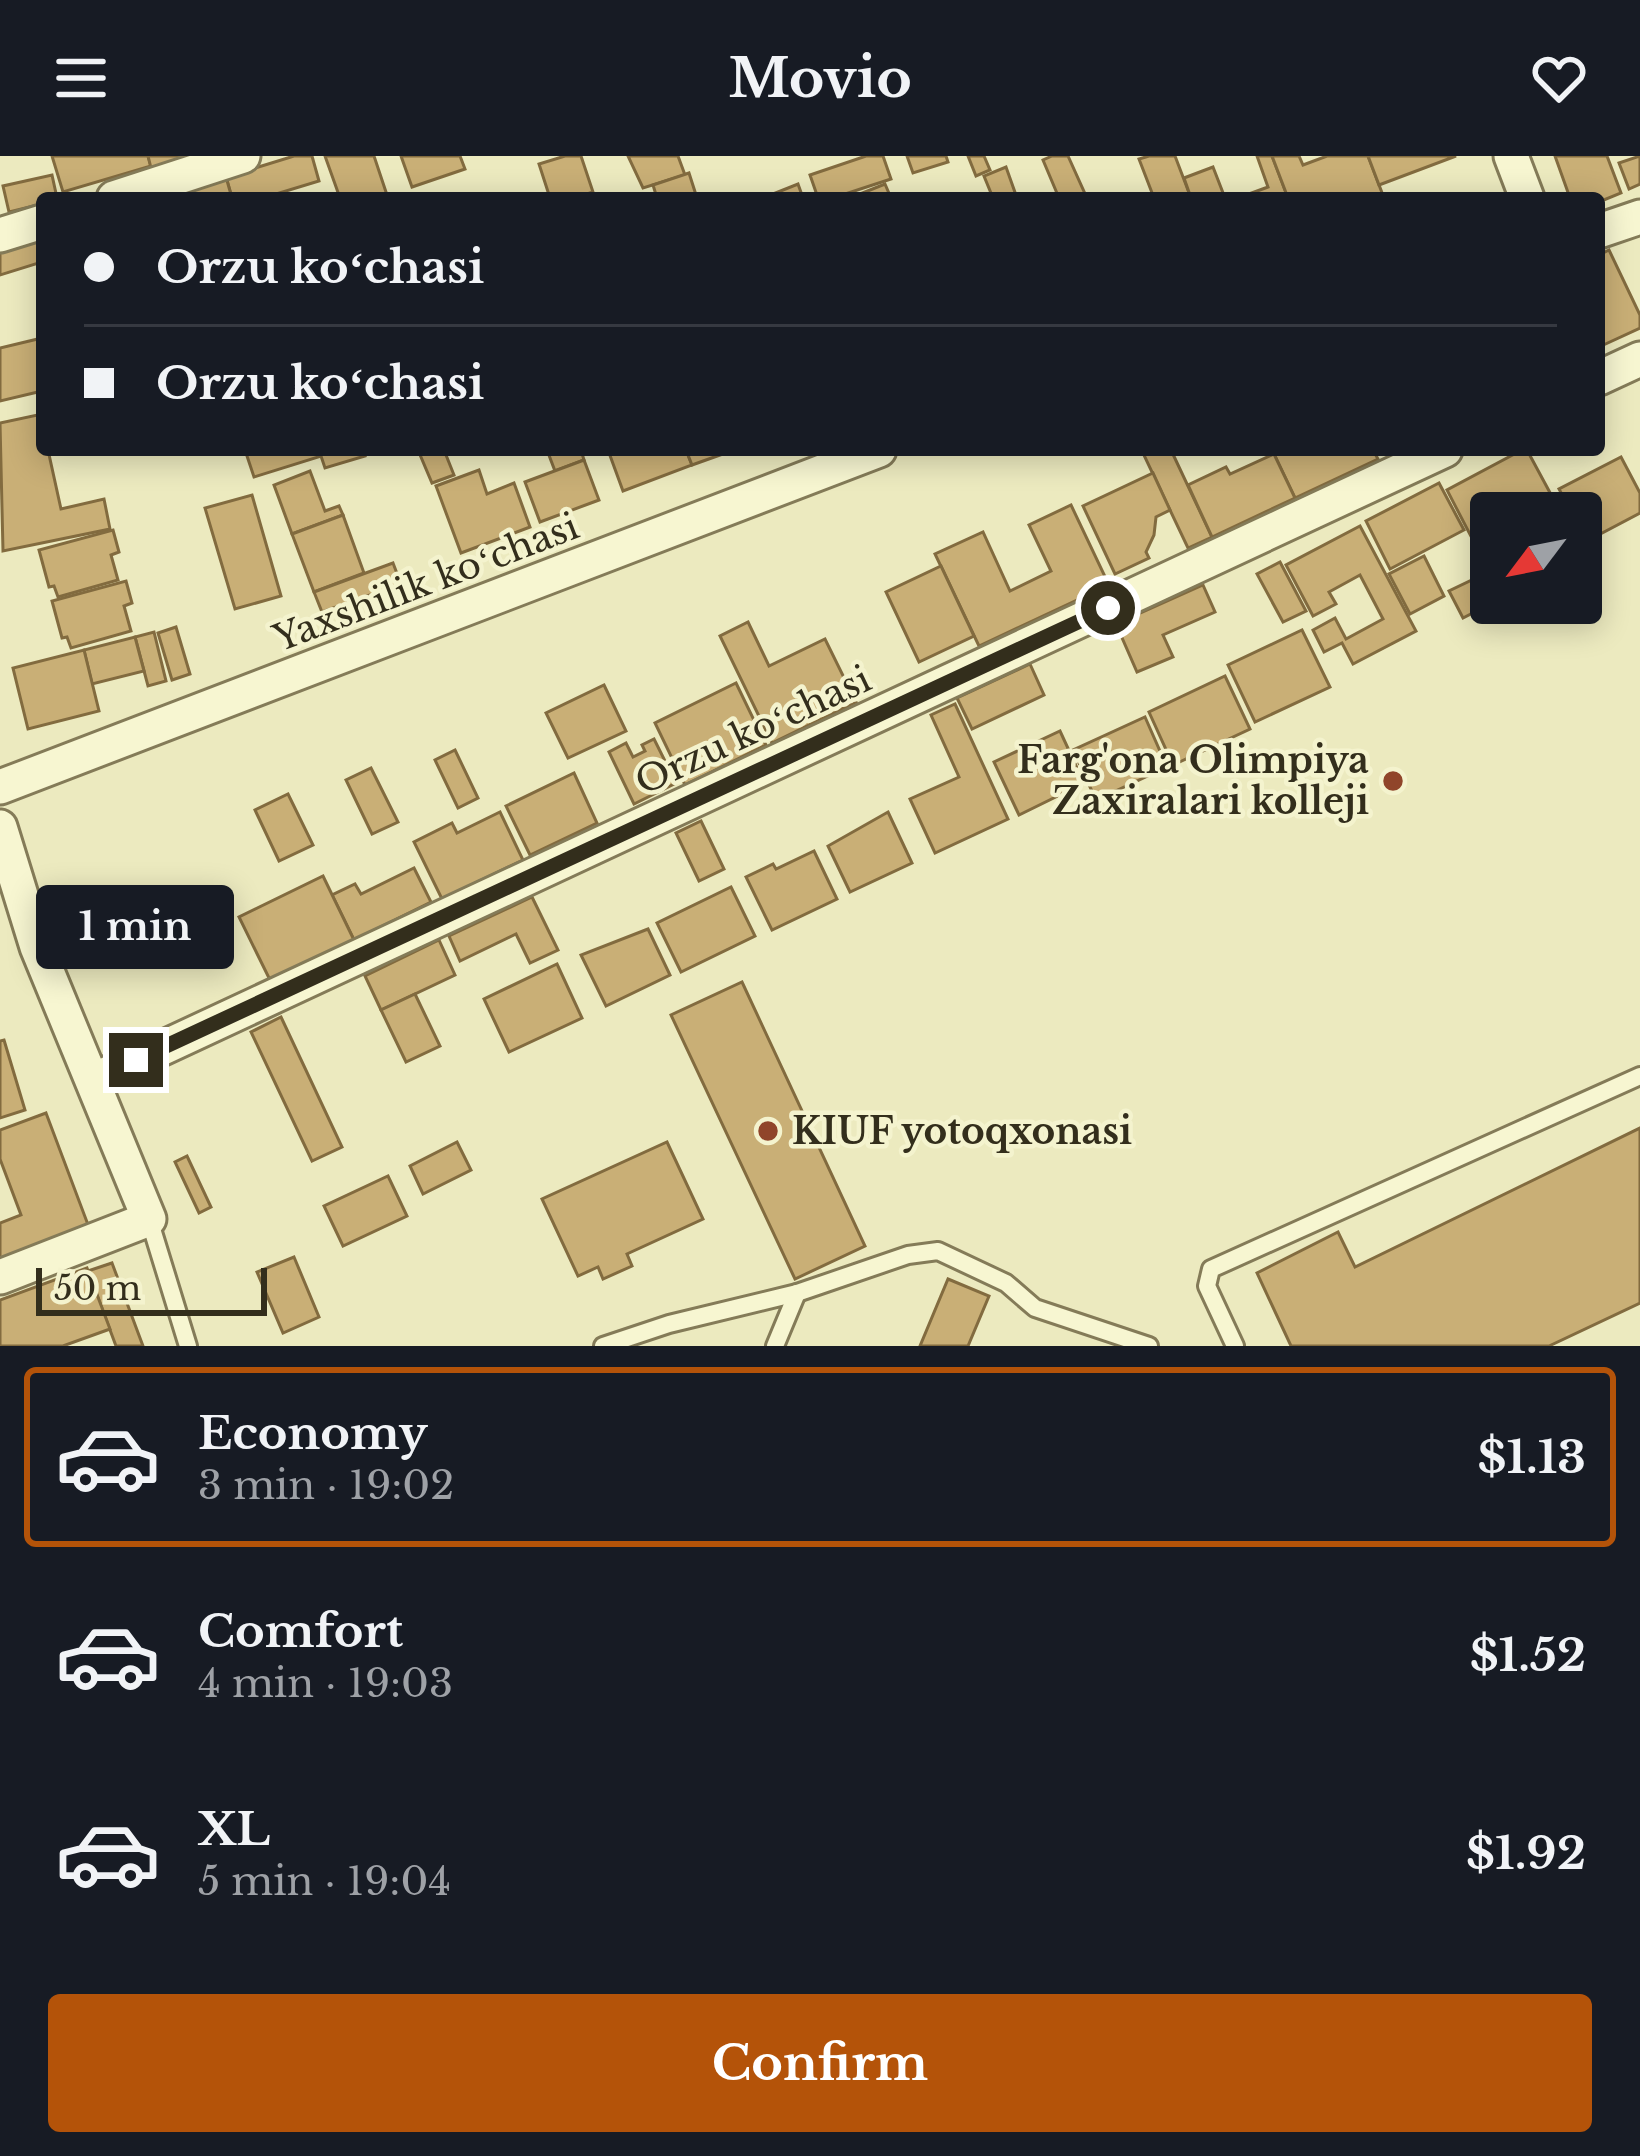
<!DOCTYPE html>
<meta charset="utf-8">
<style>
body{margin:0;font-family:"Libre Baskerville",serif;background:#242831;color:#f1f3f6;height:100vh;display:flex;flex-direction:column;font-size:45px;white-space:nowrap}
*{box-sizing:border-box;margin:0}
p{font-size:39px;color:#9ea1a6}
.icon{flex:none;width:66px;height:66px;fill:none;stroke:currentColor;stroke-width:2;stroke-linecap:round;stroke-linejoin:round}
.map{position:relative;height:1190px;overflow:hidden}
.details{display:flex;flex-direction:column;background:#171b24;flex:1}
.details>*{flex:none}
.guide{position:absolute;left:36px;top:36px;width:1569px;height:264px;border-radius:12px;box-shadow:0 6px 30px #0003;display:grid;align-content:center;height:264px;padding:0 48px;background:#171b24}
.needle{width:78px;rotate:238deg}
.fabs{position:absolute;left:1470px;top:336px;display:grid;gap:24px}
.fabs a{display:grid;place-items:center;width:132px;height:132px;border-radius:12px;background:#171b24;box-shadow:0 6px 30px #0003;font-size:60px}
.scale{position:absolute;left:36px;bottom:30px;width:231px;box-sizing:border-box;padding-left:12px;border:6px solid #332e1c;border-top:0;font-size:33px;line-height:42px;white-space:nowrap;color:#332e1c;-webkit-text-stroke:9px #f4f3ce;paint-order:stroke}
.end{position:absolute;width:54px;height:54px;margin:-27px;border:15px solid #332e1c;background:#fff;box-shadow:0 0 0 6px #fff}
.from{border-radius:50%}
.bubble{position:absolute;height:84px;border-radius:12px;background:#171b24;box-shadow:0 6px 30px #0003;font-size:39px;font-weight:800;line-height:84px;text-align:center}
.guide b{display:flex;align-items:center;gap:42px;height:114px;font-size:45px}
.guide b+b{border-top:3px solid #363941}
.guide i{width:30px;height:30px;background:#f1f3f6}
ul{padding:21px 0 0;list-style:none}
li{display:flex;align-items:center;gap:36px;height:180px;margin:0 24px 18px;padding:0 24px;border:6px solid transparent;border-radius:12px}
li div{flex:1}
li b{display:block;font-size:45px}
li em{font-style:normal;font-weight:800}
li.selected{border-color:#b45309}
li>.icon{width:108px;height:108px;stroke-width:1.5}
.action{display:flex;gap:24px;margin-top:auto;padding:24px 48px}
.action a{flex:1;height:138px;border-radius:12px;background:#b45309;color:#fff;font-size:48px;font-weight:800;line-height:138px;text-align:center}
header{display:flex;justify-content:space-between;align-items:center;height:156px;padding:0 48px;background:#171b24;font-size:54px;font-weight:800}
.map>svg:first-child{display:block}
.building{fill:#c9af76;stroke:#826b3f;stroke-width:3}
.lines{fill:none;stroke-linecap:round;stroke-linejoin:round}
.service-casing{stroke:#847b58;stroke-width:22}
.minor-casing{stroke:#847b58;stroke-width:39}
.service{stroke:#f7f6d1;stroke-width:16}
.minor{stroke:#f7f6d1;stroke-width:33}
.route{stroke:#332e1c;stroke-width:15}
.poi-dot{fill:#90452a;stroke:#f4f3ce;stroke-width:4.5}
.labels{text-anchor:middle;stroke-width:9;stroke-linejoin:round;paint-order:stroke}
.street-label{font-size:36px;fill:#332e1c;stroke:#f4f3ce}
.poi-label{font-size:36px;font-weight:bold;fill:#332e1c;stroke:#f4f3ce;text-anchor:end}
</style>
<header><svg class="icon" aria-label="menu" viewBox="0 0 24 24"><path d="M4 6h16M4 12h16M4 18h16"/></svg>Movio<svg class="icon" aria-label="heart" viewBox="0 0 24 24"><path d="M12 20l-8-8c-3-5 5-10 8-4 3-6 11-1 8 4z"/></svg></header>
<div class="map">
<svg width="1640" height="1190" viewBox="0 0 1640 1190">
<rect width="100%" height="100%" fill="#eceabf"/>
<!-- building -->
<g class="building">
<path d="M52 0H148L151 10 63 36Z"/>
<path d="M148 0H188V1L151 12Z"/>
<path d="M294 0H312L319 25 263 42H232L226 21Z"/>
<path d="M325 0H374L388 42H340Z"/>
<path d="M401 0H460L465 13 412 31Z"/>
<path d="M565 0H581L593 36 575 42H550L539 8Z"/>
<path d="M628 0H678L685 19 643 32Z"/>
<path d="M866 0H883L891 23 833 42H818L810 19Z"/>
<path d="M907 0H946L948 6 913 17Z"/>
<path d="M968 0H984L990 14 976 20Z"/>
<path d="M1052 0H1068L1086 40 1059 42 1043 4Z"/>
<path d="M1149 0H1175L1191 42H1154L1139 3Z"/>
<path d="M1257 0H1272L1288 42H1238L1268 31Z"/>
<path d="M1272 0H1299L1303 9 1327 0H1368L1384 42H1288Z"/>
<path d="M1368 0H1456L1379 29Z"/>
<path d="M1555 0H1607L1621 37 1599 46V42H1570Z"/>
<path d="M1640 0V28L1629 33 1619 7Z"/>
<path d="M1006 11 1017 42H993L984 20Z"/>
<path d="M1213 11 1225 42H1191L1184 22Z"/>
<path d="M689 17 697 42H657L653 29Z"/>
<path d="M52 19 57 42H42V48L9 56 3 30Z"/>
<path d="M226 21 232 42H172L171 37Z"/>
<path d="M798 28 803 42H763Z"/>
<path d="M885 28 891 42H861L860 38Z"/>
<path d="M42 75V106L0 119V88Z"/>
<path d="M1609 94 1640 159V172L1599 191V99Z"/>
<path d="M42 182V235L0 245V192Z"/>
<path d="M42 258V294H48L61 353 104 343 110 373 3 395 0 267Z"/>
<path d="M245 294H363L365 300 325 312 321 300 254 321Z"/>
<path d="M418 294H444L454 319 432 327Z"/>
<path d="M547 294H581L584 304 555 315Z"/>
<path d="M608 294H686L692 309 623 335Z"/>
<path d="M686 294H734L692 309Z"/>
<path d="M1171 294 1212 381 1188 392 1142 295Z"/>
<path d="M1272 294H1373L1378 303 1295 342Z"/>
<path d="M1522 294H1527L1555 346 1534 357H1491V380L1475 388 1447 334Z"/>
<path d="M1274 298 1295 342 1212 381 1188 329 1226 311 1230 318Z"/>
<path d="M1621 301 1640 337V357L1587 385 1581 374V357H1572L1559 333Z"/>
<path d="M584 304 599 344 540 366 525 326Z"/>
<path d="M479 314 487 338 514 327 530 371 461 397 436 330Z"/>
<path d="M310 315 325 355 339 350 343 359 292 378 274 329Z"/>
<path d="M1153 317 1170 354 1156 361 1154 379 1146 396 1149 402 1115 418 1083 350Z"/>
<path d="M1439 327 1464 374 1390 413 1366 365Z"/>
<path d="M252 339 281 440 235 453 205 352Z"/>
<path d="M1071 349 1109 429 979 490 935 398 983 376 1010 435 1051 415 1029 369Z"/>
<path d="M343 359 364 417 314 436 292 378Z"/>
<path d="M1360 370 1416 475 1353 508 1342 487 1324 496 1313 474 1335 462 1346 483 1383 463 1360 419 1329 436 1336 448 1313 460 1286 409Z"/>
<path d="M113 374 119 396 111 399 118 424 58 441 54 430 49 431 39 394Z"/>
<path d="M1424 400 1444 440 1410 458 1389 418Z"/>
<path d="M1280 406 1306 455 1283 466 1257 418Z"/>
<path d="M393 407 401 428 322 456 314 436Z"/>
<path d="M941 410 974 480 919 506 886 436Z"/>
<path d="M1474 423 1488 449 1463 462 1449 435Z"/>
<path d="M126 425 132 447 124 450 131 475 71 492 67 481 62 482 52 445Z"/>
<path d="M1203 429 1215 456 1163 479 1173 501 1137 516 1116 468Z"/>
<path d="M748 466 769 510 825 483 856 546 772 587 720 480Z"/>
<path d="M176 471 190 518 172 524 158 477Z"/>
<path d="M1302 474 1330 531 1255 566 1228 509Z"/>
<path d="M154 476 166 525 148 530 135 481Z"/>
<path d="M135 481 144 515 92 528 84 494Z"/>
<path d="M84 494 99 555 28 573 13 512Z"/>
<path d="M1030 508 1044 539 972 573 957 542Z"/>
<path d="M1225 520 1250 573 1173 609 1149 556Z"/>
<path d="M736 527 766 589 685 629 655 567Z"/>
<path d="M604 529 626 575 568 602 546 557Z"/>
<path d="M955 548 1008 663 935 697 910 643 959 621 931 559Z"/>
<path d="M1145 561 1167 611 1096 644 1073 594Z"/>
<path d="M1060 575 1084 627 1019 659 994 606Z"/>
<path d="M654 583 676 627 634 648 609 596 626 587 633 601 645 595 642 589Z"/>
<path d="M455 594 478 642 458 652 435 604Z"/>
<path d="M371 612 398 666 372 678 346 624Z"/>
<path d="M574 617 597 667 530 699 506 650Z"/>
<path d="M288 638 313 689 279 705 255 654Z"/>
<path d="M500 656 523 704 442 743 414 686 452 667 457 677Z"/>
<path d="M888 656 912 707 850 736 828 690Z"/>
<path d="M701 665 724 713 699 725 676 677Z"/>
<path d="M814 695 837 743 772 774 746 721 773 708 776 713Z"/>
<path d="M414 712 431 746 354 784 332 739 355 728 361 738Z"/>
<path d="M323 720 354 784 270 824 239 761Z"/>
<path d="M731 731 755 780 681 816 657 767Z"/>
<path d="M532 741 558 794 530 807 516 778 460 805 449 780Z"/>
<path d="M648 773 670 819 606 850 581 799Z"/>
<path d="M439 784 455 819 381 854 365 820Z"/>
<path d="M557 808 582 862 509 896 484 843Z"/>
<path d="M742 826 865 1090 795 1123 671 859Z"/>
<path d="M415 838 440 890 406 906 381 854Z"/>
<path d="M281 861 342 991 312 1005 251 876Z"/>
<path d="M4 884 25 954 0 962V885Z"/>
<path d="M46 957 90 1074 0 1107V1067L21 1059 0 1003V974Z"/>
<path d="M1640 972V1147L1549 1190H1291L1257 1117 1338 1076 1355 1111Z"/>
<path d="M457 986 471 1014 423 1038 410 1010Z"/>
<path d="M667 986 703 1063 627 1098 632 1110 603 1123 598 1111 578 1120 542 1043Z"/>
<path d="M187 1000 211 1051 199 1057 175 1006Z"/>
<path d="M388 1020 407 1060 343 1090 324 1050Z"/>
<path d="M294 1101 319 1161 283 1177 257 1116Z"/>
<path d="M112 1107 143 1190H116L88 1115Z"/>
<path d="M87 1112 110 1173 63 1190H0V1144Z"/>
<path d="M948 1123 989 1140 968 1190H920Z"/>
</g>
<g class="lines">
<defs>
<g id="service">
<path d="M149 1063 188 1190"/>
<path d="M603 1190 669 1168 797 1137 908 1099 938 1095 1006 1127 1035 1152 1149 1190"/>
<path d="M775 1190 797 1137"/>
<path d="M1235 1190 1207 1130 1211 1113 1640 920"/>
</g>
<g id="minor">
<path d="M1511 0 1527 42"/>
<path d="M114 42 243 0"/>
<path d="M1599 75 1640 61"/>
<path d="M0 79 42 66"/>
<path d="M1599 222 1640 203"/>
<path d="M0 631 879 294"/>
<path d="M0 671 37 791 149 1063 0 1121"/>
<path d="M94 924 1445 294"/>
</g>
</defs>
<!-- service casing -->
<use href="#service" class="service-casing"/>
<!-- minor casing -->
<use href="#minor" class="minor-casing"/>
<!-- service -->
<use href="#service" class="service"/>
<!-- minor -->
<use href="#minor" class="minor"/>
</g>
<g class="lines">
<!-- route -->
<path class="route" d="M136 904 1108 452"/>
</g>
<!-- markers -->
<g class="poi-dot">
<circle cx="1393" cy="625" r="12"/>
<circle cx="768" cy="975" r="12"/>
</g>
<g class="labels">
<!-- street labels -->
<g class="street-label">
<text transform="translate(426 426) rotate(-21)" y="13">Yaxshilik koʻchasi</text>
<text transform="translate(753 574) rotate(-25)" y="13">Orzu koʻchasi</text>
</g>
<!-- poi labels -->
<g class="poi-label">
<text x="1369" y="617">Farg'ona Olimpiya<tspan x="1369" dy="41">Zaxiralari kolleji</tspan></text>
<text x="792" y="988" text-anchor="start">KIUF yotoqxonasi</text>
</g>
</g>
</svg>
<div class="fabs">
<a><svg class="needle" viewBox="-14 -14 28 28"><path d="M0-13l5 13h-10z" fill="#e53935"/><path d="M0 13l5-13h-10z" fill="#9ea1a6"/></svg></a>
</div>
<div class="scale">50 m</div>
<i class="end from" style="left:1108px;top:452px"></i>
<i class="end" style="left:136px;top:904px"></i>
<div class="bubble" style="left:36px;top:729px;width:198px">1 min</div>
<div class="guide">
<b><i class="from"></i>Orzu koʻchasi</b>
<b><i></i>Orzu koʻchasi</b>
</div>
</div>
<section class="details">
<ul>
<li class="selected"><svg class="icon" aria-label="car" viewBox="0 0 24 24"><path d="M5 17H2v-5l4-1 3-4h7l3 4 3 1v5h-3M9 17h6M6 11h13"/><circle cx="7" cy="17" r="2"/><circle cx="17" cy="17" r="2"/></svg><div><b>Economy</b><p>3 min · 19:02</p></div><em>$1.13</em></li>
<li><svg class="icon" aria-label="car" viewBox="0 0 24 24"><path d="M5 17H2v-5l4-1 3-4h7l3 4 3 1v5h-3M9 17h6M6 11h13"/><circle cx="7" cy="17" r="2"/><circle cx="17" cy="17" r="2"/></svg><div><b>Comfort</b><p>4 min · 19:03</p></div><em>$1.52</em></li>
<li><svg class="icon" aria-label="car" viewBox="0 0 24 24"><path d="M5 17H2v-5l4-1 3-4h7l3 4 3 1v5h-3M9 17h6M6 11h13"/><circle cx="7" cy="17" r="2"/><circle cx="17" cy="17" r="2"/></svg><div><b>XL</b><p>5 min · 19:04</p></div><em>$1.92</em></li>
</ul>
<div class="action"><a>Confirm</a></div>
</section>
